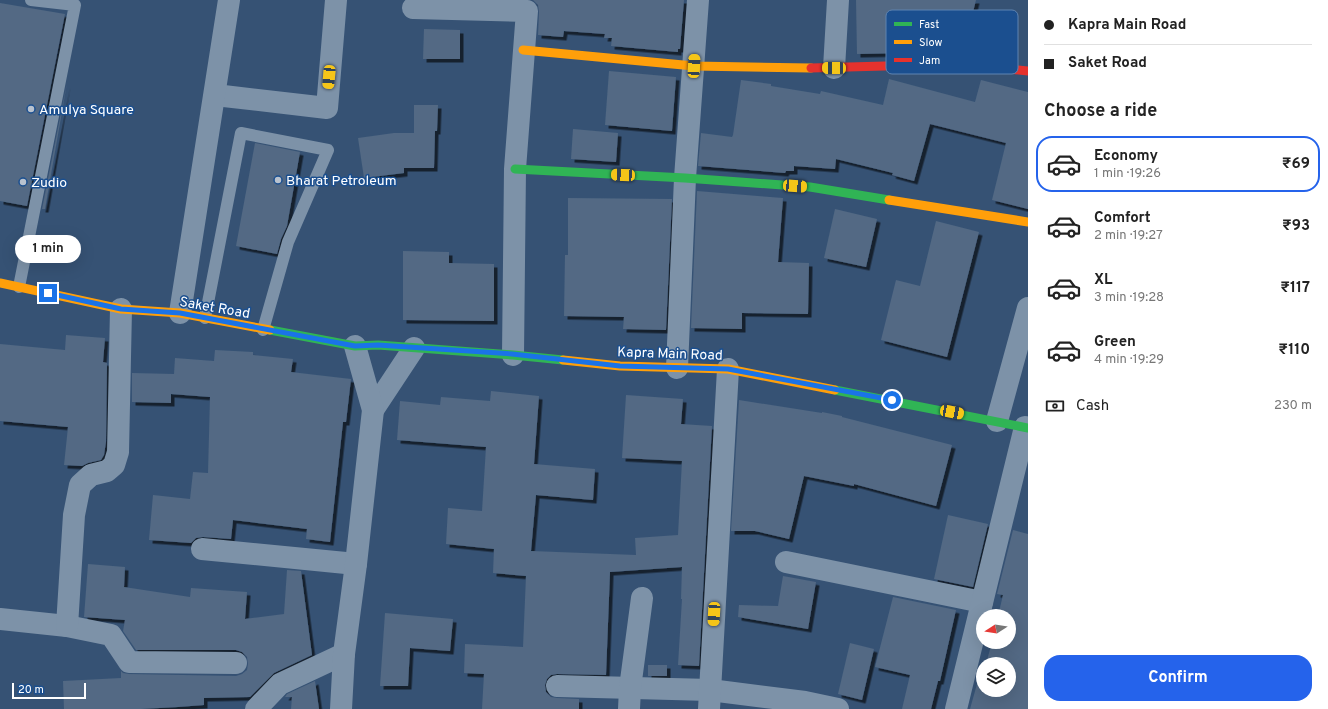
<!DOCTYPE html>
<meta charset="utf-8">
<style>
body{margin:0;font-family:Overpass,sans-serif;background:#f6f6f6;color:#222;height:100vh;display:flex;flex-direction:column;font-size:15px;white-space:nowrap}
*{box-sizing:border-box;margin:0}
p{font-size:13px;color:#767676}
.icon{flex:none;width:22px;height:22px;fill:none;stroke:currentColor;stroke-width:2;stroke-linecap:round;stroke-linejoin:round}
.map{position:relative;flex:1;overflow:hidden}
.panel{display:flex;flex-direction:column;background:#fff;width:300px}
.panel>*{flex:none}
.banner{display:grid;align-content:center;height:88px;padding:0 16px;background:#fff}
.needle{width:26px;rotate:258deg}
.controls{position:absolute;left:976px;top:609px;display:grid;gap:8px}
.controls a{display:grid;place-items:center;width:40px;height:40px;border-radius:50%;background:#fff;box-shadow:0 4px 16px #0002;font-size:20px}
.scale{position:absolute;left:12px;bottom:10px;width:74px;box-sizing:border-box;padding-left:4px;border:2px solid #fff;border-top:0;font-size:11px;line-height:14px;white-space:nowrap;color:#fff;-webkit-text-stroke:3px #1b4f8f;paint-order:stroke}
.end{position:absolute;width:18px;height:18px;margin:-9px;border:5px solid #1a73e8;background:#fff;box-shadow:0 0 0 2px #fff}
.from{border-radius:50%}
.bubble{position:absolute;height:28px;border-radius:14px;background:#fff;box-shadow:0 4px 16px #0002;font-size:13px;font-weight:700;line-height:28px;text-align:center}
.car{position:absolute;width:12px;height:24px;margin:-12px -6px;border-radius:5px;box-shadow:0 0 3px 1px #0007;background:linear-gradient(#f5c518 24%,#345 0 40%,#f5c518 0 76%,#345 0 86%,#f5c518 0)}
.banner b{display:flex;align-items:center;gap:14px;height:38px;font-size:15px}
.banner b+b{border-top:1px solid #e0e0e0}
.banner i{width:10px;height:10px;background:#222}
ul{padding:0;list-style:none}
li{display:flex;align-items:center;gap:12px;height:56px;margin:0 8px 6px;padding:0 8px;border:2px solid transparent;border-radius:16px}
li div{flex:1}
li b{display:block;font-size:15px}
li em{font-style:normal;font-weight:700}
li.on{border-color:#2563eb}
li>.icon{width:36px;height:36px;stroke-width:1.5}
h2{padding:0 16px;font-size:18px;line-height:48px}
.pay{display:flex;align-items:center;gap:10px;height:44px;padding:0 16px;font-size:15px}
.pay p{margin-inline-start:auto}
.primary-button{display:flex;gap:8px;margin-top:auto;padding:8px 16px}
.primary-button a{flex:1;height:46px;border-radius:16px;background:#2563eb;color:#fff;font-size:16px;font-weight:700;line-height:46px;text-align:center}
main{display:flex;flex:1;min-height:0}
.map>svg:first-child{display:block}
.building{fill:#526984;filter:url(#shadow)}
.lines{fill:none;stroke-linecap:round;stroke-linejoin:round}
.lane{stroke:#7d92a8;stroke-width:12}
.street{stroke:#7d92a8;stroke-width:22}
.fast{stroke:#30b455;stroke-width:9}
.slow{stroke:#ff9f0a;stroke-width:9}
.jam{stroke:#e5322d;stroke-width:9}
.route{stroke:#1a73e8;stroke-width:5}
.poi-dot{fill:#b9c2ce;stroke:#1b4f8f;stroke-width:1.5}
.labels{text-anchor:middle;stroke-width:3;stroke-linejoin:round;paint-order:stroke}
.poi-label{font-size:14px;fill:#fff;stroke:#1b4f8f;text-anchor:start}
.street-label{font-size:14px;fill:#fff;stroke:#1b4f8f}
.key{fill:#1b4f8f;stroke:#5f84b1;stroke-width:1}
.key-label{font-size:11px;fill:#fff}
</style>
<main>
<div class="map">
<svg width="1028" height="709" viewBox="0 0 1028 709">
<defs>
<filter id="shadow"><feDropShadow dx="3.5" dy="3.5" stdDeviation="0" flood-color="#0009"/></filter>
</defs>
<rect width="100%" height="100%" fill="#365274"/>
<!-- building -->
<g class="building">
<path d="M533 0H684L680 49H678V52L611 46 612 38H604L605 34 564 31 563 37 538 35 539 12 538 5Z"/>
<path d="M856 0H976L963 52H944L905 42V53L857 54Z"/>
<path d="M0 3 65 14 27 206 0 201Z"/>
<path d="M424 29 460 30V59H423Z"/>
<path d="M609 71 676 77 672 131 605 125Z"/>
<path d="M889 79 975 102 981 80 1028 92V209L992 200 1006 143 930 124 914 181 892 175 893 173 836 159 835 169 794 166V171H786L785 173 698 166 701 133 732 137 733 135 741 80 771 84V86L820 94 821 91 883 105Z"/>
<path d="M67 83 45 209H42Z"/>
<path d="M414 105H438L437 131H435L434 168H404V173L364 178 358 138 394 133H414Z"/>
<path d="M573 129 618 133 616 162 571 159Z"/>
<path d="M255 143 300 152 287 226 281 239 277 254 236 246Z"/>
<path d="M697 191 783 198 778 262 809 263 808 314 742 313V329L691 328Z"/>
<path d="M568 198 672 199 666 330 623 329 624 317 564 316 565 255H568Z"/>
<path d="M835 209 877 219 866 267 824 258Z"/>
<path d="M936 221 979 232 947 357 881 340 896 280 920 286Z"/>
<path d="M403 251 449 252V263L494 264V321L403 320Z"/>
<path d="M66 335 105 338 103 362 107 363 106 442 104 455 101 460 88 463 82 466 64 465 68 427 0 421V344L65 350Z"/>
<path d="M215 350 253 352V355L293 359 291 372 351 379 346 422H343L330 542 306 539 307 529 233 520 231 539 203 537 196 538 191 543 149 540 153 495 190 499 193 472 208 473 210 397 171 394V403L132 402V373L174 374 175 358 214 361Z"/>
<path d="M491 391 539 396 534 464 595 469 593 500 536 495 531 551 636 555 635 538 678 535 682 461 622 458 626 395 683 399 681 424 712 426 699 666 678 665 682 599H681L682 567 610 572 606 675 557 674 551 675 547 679 545 685 546 692 551 697 557 698 579 699V709H482L484 674 464 673 465 644 523 647 526 576 493 573 494 549 446 544 448 508 482 511 486 447 397 440 400 401 440 405 441 397 490 401Z"/>
<path d="M739 400 822 413V412L842 416V417L952 445 936 506 854 484V486L804 476 789 539 755 531H731Z"/>
<path d="M948 515 988 524 973 587 934 579Z"/>
<path d="M1013 530 1028 534V709H970L979 677H983V690H1009V664H986L992 642H1009V616H998L1003 595 997 594Z"/>
<path d="M88 564 125 567 124 587 190 597 191 588 247 592 245 619 284 614 287 570 301 571 312 655 274 673 250 697 204 698V705L178 707 141 709H64L63 681 121 678V671L123 673 129 674 236 676 242 674 247 670 248 664 247 657 242 652 236 650H136L123 631 125 620 84 617Z"/>
<path d="M783 576 816 582 808 629 738 617 739 605 778 606Z"/>
<path d="M893 597 956 610 940 681H938L931 709H902L910 675 875 667Z"/>
<path d="M385 613 453 619 450 651 410 648 408 686H380Z"/>
<path d="M850 643 874 649 862 700 838 694Z"/>
<rect x="648" y="665" width="19" height="11"/>
<path d="M315 681 319 709H291L292 697H285L287 694Z"/>
</g>
<g class="lines">
<!-- lane -->
<g class="lane">
<path d="M19 287 75 5 31 0"/>
<path d="M205 318 241 133 328 150 288 242 263 330"/>
</g>
<!-- street -->
<g class="street">
<path d="M413 8 527 11 515 169 513 355"/>
<path d="M834 68 838 0"/>
<path d="M215 95 327 108 336 0"/>
<path d="M180 313 229 0"/>
<path d="M677 368 685 178 698 0"/>
<path d="M373 410 414 348"/>
<path d="M997 421 1028 308"/>
<path d="M202 549 356 564"/>
<path d="M786 562 982 602"/>
<path d="M0 619 67 626 111 635 129 662 236 663"/>
<path d="M67 626 74 515 80 485 91 475 107 471 114 465 118 452 121 309"/>
<path d="M557 686 710 690 805 702 838 709"/>
<path d="M256 709 280 684 344 654"/>
<path d="M341 709 344 654 356 564 373 410 355 346"/>
<path d="M629 709 630 688 642 598"/>
<path d="M709 709 728 369"/>
<path d="M956 709 1025 427"/>
</g>
<!-- fast -->
<g class="fast">
<path d="M515 169 685 178 810 187 889 200"/>
<path d="M270 330 355 346 378 345 513 355 563 360"/>
<path d="M835 390 1028 428"/>
</g>
<!-- slow -->
<g class="slow">
<path d="M523 50 694 66 811 68"/>
<path d="M889 200 1028 222"/>
<path d="M0 283 121 309 180 313 270 330"/>
<path d="M563 360 620 366 728 369 835 390"/>
</g>
<!-- jam -->
<path class="jam" d="M811 68 959 64 1028 71"/>
</g>
<g class="lines">
<!-- route -->
<path class="route" d="M48 293 121 309 180 313 355 346 378 345 512 354 620 366 728 369 892 400"/>
</g>
<!-- markers -->
<g class="poi-dot">
<circle cx="31" cy="109" r="4"/>
<circle cx="278" cy="180" r="4"/>
<circle cx="23" cy="182" r="4"/>
</g>
<g class="labels">
<!-- poi labels -->
<g class="poi-label">
<text x="39" y="114">Amulya Square</text>
<text x="286" y="185">Bharat Petroleum</text>
<text x="31" y="187">Zudio</text>
</g>
<!-- street labels -->
<g class="street-label">
<text transform="translate(215 307) rotate(10)" y="5">Saket Road</text>
<text transform="translate(670 353) rotate(2)" y="5">Kapra Main Road</text>
</g>
</g>
<!-- legend -->
<rect x="886" y="10" width="132" height="64" rx="6" class="key"/>
<rect x="894" y="22" width="18" height="4" fill="#30b455"/>
<rect x="894" y="40" width="18" height="4" fill="#ff9f0a"/>
<rect x="894" y="58" width="18" height="4" fill="#e5322d"/>
<g class="key-label">
<text x="919" y="28">Fast</text>
<text x="919" y="46">Slow</text>
<text x="919" y="64">Jam</text>
</g>
</svg>
<div class="controls">
<a><svg class="needle" viewBox="-14 -14 28 28"><path d="M0-13l5 13h-10z" fill="#e53935"/><path d="M0 13l5-13h-10z" fill="#767676"/></svg></a>
<a><svg class="icon" aria-label="layers" viewBox="0 0 24 24"><path d="M12 4l9 5-9 5-9-5zM3 14l9 5 9-5"/></svg></a>
</div>
<div class="scale">20 m</div>
<i class="end from" style="left:892px;top:400px"></i>
<i class="end" style="left:48px;top:293px"></i>
<div class="bubble" style="left:15px;top:235px;width:66px">1 min</div>
<i class="car" style="left:694px;top:66px;rotate:3deg"></i>
<i class="car" style="left:834px;top:68px;rotate:271deg"></i>
<i class="car" style="left:329px;top:77px;rotate:185deg"></i>
<i class="car" style="left:623px;top:175px;rotate:273deg"></i>
<i class="car" style="left:795px;top:186px;rotate:94deg"></i>
<i class="car" style="left:952px;top:412px;rotate:101deg"></i>
<i class="car" style="left:714px;top:614px;rotate:183deg"></i>
</div>
<section class="panel">
<div class="banner">
<b><i class="from"></i>Kapra Main Road</b>
<b><i></i>Saket Road</b>
</div>
<h2>Choose a ride</h2>
<ul>
<li class="on"><svg class="icon" aria-label="car" viewBox="0 0 24 24"><path d="M5 17H2v-5l4-1 3-4h7l3 4 3 1v5h-3M9 17h6M6 11h13"/><circle cx="7" cy="17" r="2"/><circle cx="17" cy="17" r="2"/></svg><div><b>Economy</b><p>1 min · 19:26</p></div><em>₹69</em></li>
<li><svg class="icon" aria-label="car" viewBox="0 0 24 24"><path d="M5 17H2v-5l4-1 3-4h7l3 4 3 1v5h-3M9 17h6M6 11h13"/><circle cx="7" cy="17" r="2"/><circle cx="17" cy="17" r="2"/></svg><div><b>Comfort</b><p>2 min · 19:27</p></div><em>₹93</em></li>
<li><svg class="icon" aria-label="car" viewBox="0 0 24 24"><path d="M5 17H2v-5l4-1 3-4h7l3 4 3 1v5h-3M9 17h6M6 11h13"/><circle cx="7" cy="17" r="2"/><circle cx="17" cy="17" r="2"/></svg><div><b>XL</b><p>3 min · 19:28</p></div><em>₹117</em></li>
<li><svg class="icon" aria-label="car" viewBox="0 0 24 24"><path d="M5 17H2v-5l4-1 3-4h7l3 4 3 1v5h-3M9 17h6M6 11h13"/><circle cx="7" cy="17" r="2"/><circle cx="17" cy="17" r="2"/></svg><div><b>Green</b><p>4 min · 19:29</p></div><em>₹110</em></li>
</ul>
<div class="pay"><svg class="icon" aria-label="cash" viewBox="0 0 24 24"><path d="M3 7h18v10H3z"/><circle cx="12" cy="12" r="2"/></svg>Cash<p>230 m</p></div>
<div class="primary-button"><a>Confirm</a></div>
</section>
</main>
